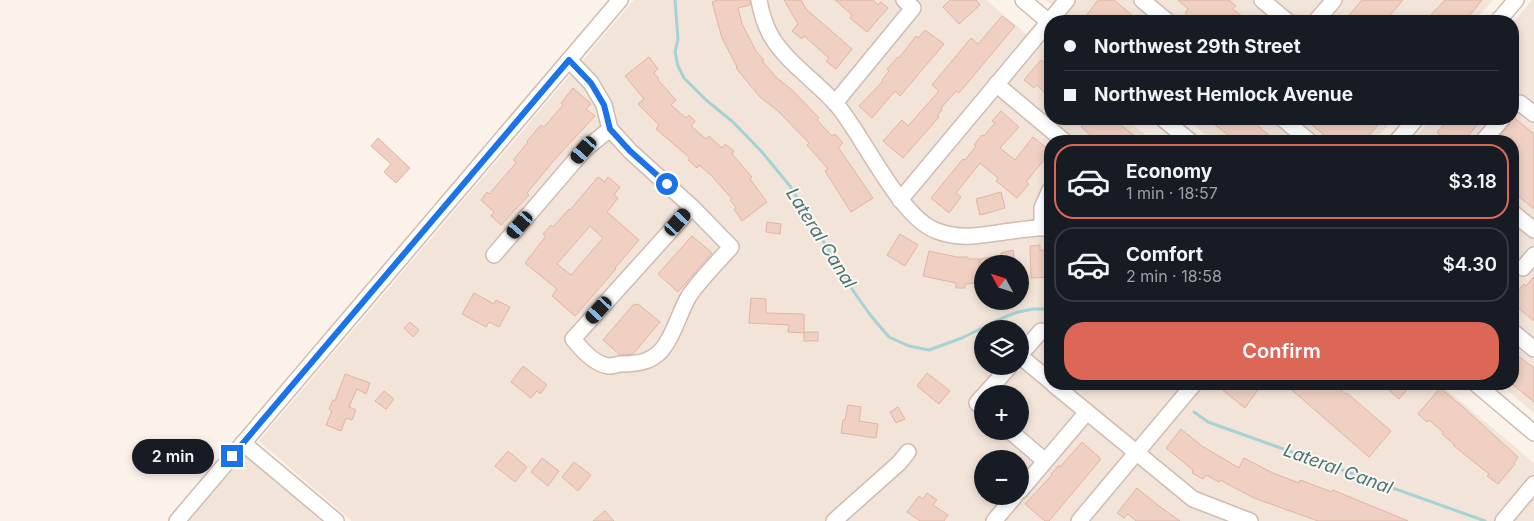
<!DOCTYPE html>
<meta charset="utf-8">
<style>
body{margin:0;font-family:Inter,sans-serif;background:#20242c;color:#f1f3f6;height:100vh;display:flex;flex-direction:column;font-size:19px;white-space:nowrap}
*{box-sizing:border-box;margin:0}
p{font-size:16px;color:#9ea1a6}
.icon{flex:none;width:28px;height:28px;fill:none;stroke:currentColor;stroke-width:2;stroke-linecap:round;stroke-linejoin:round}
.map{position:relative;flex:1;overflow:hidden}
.side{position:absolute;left:1044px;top:135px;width:475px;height:255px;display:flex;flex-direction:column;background:#171b24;border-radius:20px;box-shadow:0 2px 8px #0003}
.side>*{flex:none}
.banner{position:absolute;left:1044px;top:15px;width:475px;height:110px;border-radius:20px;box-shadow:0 2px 8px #0003;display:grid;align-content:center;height:110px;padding:0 20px;background:#171b24}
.needle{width:32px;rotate:310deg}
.tools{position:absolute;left:974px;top:255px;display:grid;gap:10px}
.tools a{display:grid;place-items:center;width:55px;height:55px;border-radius:50%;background:#171b24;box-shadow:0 2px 8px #0003;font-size:25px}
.end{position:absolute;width:22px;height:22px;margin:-11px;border:6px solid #1a73e8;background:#fff;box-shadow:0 0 0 2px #fff}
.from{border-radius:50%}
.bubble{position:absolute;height:35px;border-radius:18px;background:#171b24;box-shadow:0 2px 8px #0003;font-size:16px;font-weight:600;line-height:35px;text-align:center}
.car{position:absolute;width:15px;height:30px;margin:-15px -8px;border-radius:6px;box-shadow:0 0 4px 1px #0007;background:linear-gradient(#222 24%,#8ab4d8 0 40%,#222 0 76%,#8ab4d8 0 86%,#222 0)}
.banner b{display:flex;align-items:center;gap:18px;height:48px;font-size:19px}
.banner b+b{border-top:1px solid #363941}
.banner i{width:12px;height:12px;background:#f1f3f6}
ul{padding:9px 0 0;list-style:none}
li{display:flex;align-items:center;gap:15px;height:75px;margin:0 10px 8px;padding:0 10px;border:2px solid #363941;border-radius:20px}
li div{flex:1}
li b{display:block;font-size:19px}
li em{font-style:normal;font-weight:600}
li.active{border-color:#dc6757}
li>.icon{width:45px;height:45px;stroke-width:1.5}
.action{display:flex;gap:10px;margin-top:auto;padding:10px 20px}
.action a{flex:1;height:58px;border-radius:20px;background:#dc6757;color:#fff;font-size:20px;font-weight:600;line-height:58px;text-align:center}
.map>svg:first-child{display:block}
.residential{fill:#f2e4d8;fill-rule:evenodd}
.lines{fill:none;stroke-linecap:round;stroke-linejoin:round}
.stream{stroke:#a5d2d5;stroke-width:3}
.building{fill:#efd0c2;stroke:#e0b5a4;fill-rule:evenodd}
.minor-casing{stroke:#cfbcb2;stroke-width:18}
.minor{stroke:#fff;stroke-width:15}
.route{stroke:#1a73e8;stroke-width:6}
.labels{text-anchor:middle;stroke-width:4;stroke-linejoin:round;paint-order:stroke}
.water-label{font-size:18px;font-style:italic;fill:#427578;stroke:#fef7ef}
</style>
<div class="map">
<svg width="1534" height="521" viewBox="0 0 1534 521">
<rect width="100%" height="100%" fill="#fbf2e9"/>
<!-- residential -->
<g class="residential">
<path d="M634 0H986L1050 54V119H1126L1153 141H1050V384H1440L1534 463V521H352L259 441ZM982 264H1020V301H982ZM982 329H1020V366H982ZM982 394H1020V431H982ZM982 459H1020V496H982Z"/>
<path d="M1046 0H1493L1475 21H1071Z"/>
<path d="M1532 0H1534V413L1500 384H1512V141H1412L1431 119H1512L1513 23Z"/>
<path d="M1187 119H1393L1374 141H1213Z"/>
<path d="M245 454 324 521H188Z"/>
</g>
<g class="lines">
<!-- stream -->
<g class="stream">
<path d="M675 0 678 39 675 52 678 66 684 78 706 100 733 122 761 151 790 186 854 292 871 316 889 337 909 346 929 350 962 338 1000 319 1018 312 1033 309H1050"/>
<path d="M1165 384 1168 388"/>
<path d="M1194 412 1208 422 1485 521"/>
</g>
</g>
<!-- building -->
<g class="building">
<path d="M718 0H750V5L738 8 742 24 756 51 764 60 762 61 777 78 792 90 819 118 817 120 832 136 835 134 843 143 838 147 873 198 851 212 825 171 828 169 807 145 809 143 778 111 760 97 736 68 737 67 722 38 712 2Z"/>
<path d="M784 0H801L806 9 852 49 836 69 826 61 829 58 804 36 802 39 792 31 798 24Z"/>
<path d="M835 0H873L878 5 881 2 888 8 867 32 850 18 852 15Z"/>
<path d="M950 0H976L980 5 959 24 943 7Z"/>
<path d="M1098 0H1114L1139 21H1092L1086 16Z"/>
<path d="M1178 0H1229L1236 6 1233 9 1248 21H1195L1185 13 1188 9Z"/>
<path d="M1362 0H1403L1385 21H1344Z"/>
<path d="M1445 0H1482L1465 21H1425Z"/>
<path d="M1002 16 1015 26 959 93 956 91 941 108 942 110 937 116 939 117 903 158 883 141 902 120 908 126 939 91 932 85 971 38 978 44Z"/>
<path d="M925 30 944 44 900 96 895 91 872 118 859 106 883 81 882 80 889 71 887 69 898 57 899 58 916 36 918 38Z"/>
<path d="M649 57 658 69 654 73 659 79 658 80 676 100 671 105 686 118 689 115 695 121 691 126 706 139 709 136 722 148 725 144 734 151 732 154 752 177 750 179 767 202 742 221 734 209 736 207 730 200 732 199 711 175 699 165 697 168 688 160 690 158 656 129 659 125 638 104 644 99 625 76Z"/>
<path d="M1041 60 1050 68V85L1044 92 1037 85 1034 88 1024 80Z"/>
<path d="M573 88 591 104 586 109 595 116 555 159 527 193 529 195 501 225 491 216 494 212 481 200 487 192 489 194 516 163 513 160 528 142 527 141 541 125 544 127 563 105 561 103Z"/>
<path d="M1001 111 1019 127 1000 148 1015 160 1033 137 1050 151V158L1046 163 1043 161 1026 182 1029 184 1017 198 996 181 998 178 980 163 956 193 961 197 949 213 931 198 963 159 965 160 976 146 974 145 982 135 984 136 995 123 992 121Z"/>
<path d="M1512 116 1534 134V209L1512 191V141H1503L1498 138 1509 125Z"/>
<path d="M1075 119H1113L1135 136 1131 141H1097L1081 127 1083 125Z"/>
<path d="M1218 119H1250L1276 141H1236L1214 124Z"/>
<path d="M1305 119H1371L1378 125 1364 141H1318L1323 134Z"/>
<path d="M1449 119H1482L1464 141H1433L1439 134 1437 132Z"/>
<path d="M378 138 410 168 396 183 384 172 391 164 371 146Z"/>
<path d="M598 177 605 182 608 177 620 187 614 195 618 198 607 212 639 240 615 268 616 269 575 316 552 296 557 289 525 263 546 236 543 234 551 225 553 227 569 209 570 210ZM590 226 603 238 571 275 557 264Z"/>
<path d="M1001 192 1005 208 980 215 976 199Z"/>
<path d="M767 222 781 224 780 234 766 232Z"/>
<path d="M900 234 918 245 905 266 887 255Z"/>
<path d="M692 236 712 253 678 292 658 274Z"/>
<path d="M1040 245V250H1050V277L1031 278 1030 246Z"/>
<path d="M1013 250 1015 264H980V259L1001 255V253Z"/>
<path d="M929 251 957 257H968V259H979L980 283 965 284V288H956V283L923 276Z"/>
<path d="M1534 276V321L1512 303V297L1524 284 1526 286Z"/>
<path d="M474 293 494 304 496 300 510 307 499 327 489 322 486 327 462 314Z"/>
<path d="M751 298 766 299V313L804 314V333L788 332 789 325 749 323Z"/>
<path d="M638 304 660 322 633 354 620 355 603 340 633 305Z"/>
<path d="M410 322 419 330 413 337 404 328Z"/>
<rect x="804" y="332" width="14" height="9"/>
<path d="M1512 351 1534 368V402L1512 384Z"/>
<path d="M523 366 547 385 540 394 537 391 531 398 511 382Z"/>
<path d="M927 373 950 391 939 404 917 386Z"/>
<path d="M345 374 370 383 366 394 357 389 349 407 356 410 352 420 346 418 341 431 326 425 332 411 329 409 333 400 335 401Z"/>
<path d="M1215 384H1262L1245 408Z"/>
<path d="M1285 384H1333L1346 394 1347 393 1391 431 1369 457Z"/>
<path d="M1382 384H1412L1399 399Z"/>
<path d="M1440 388 1462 406 1518 457 1514 463 1515 464 1498 484 1487 476 1489 474 1453 445 1454 444 1442 434 1443 432 1429 420 1427 422 1418 414Z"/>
<path d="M384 391 394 399 386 409 375 401Z"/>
<path d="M848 405 861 407 859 421 878 424 876 438 841 433 843 420H845Z"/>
<path d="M898 407 905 419 896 423 890 412Z"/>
<path d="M1181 429 1202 446 1239 468 1244 458 1273 473 1299 483 1300 480 1332 492 1333 490 1408 521H1318L1254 498 1220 480 1219 482 1206 475 1203 479 1192 473 1193 470 1166 448Z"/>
<path d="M1082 442 1101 459 1049 521H1045L1025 504 1052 475 1051 474 1059 465 1060 467Z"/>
<path d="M508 451 527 467 515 482 495 466Z"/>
<path d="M542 458 559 471 548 486 531 472Z"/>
<path d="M574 462 591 475 578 491 562 477Z"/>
<path d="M1137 488 1159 506 1180 521H1136L1128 514 1124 518 1117 513Z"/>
<path d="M927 493 937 500 933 505 948 515 944 521H920L907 512 919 496 923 499Z"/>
<path d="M605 511 614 521H593Z"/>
</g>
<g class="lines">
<defs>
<g id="minor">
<path d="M759 0C761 12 765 25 771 36 787 63 816 81 837 105 864 137 900 218 937 231 963 241 986 234 1012 231 1025 229 1037 228 1050 227"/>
<path d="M1023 0 1050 23"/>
<path d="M1142 0 1167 21"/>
<path d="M1262 0 1287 21"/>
<path d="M1316 21 1334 0"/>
<path d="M1498 21 1516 0"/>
<path d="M569 60 591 83 604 105 610 129 630 151 692 207 731 247C717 263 701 278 689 296 680 311 676 329 666 344 655 362 639 364 620 364 616 365 612 366 609 366 595 365 581 349 573 339L692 207"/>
<path d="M996 84 1064 141"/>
<path d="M835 103 913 8 904 0"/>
<path d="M1512 106 1520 103 1534 114"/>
<path d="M1163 119 1190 141"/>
<path d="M1283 119 1309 141"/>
<path d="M1397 141 1416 119"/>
<path d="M1483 141 1502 119"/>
<path d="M900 200 1067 0"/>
<path d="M1512 212 1534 230"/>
<path d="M1042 228V208L1050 190"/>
<path d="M494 255 584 150 610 129"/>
<path d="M1523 268 1534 255"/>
<path d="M1512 331 1534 349"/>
<path d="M1020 355 1041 331"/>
<path d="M1020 356 1050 381"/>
<path d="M1053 384 1193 499 1250 521"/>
<path d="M1476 384 1534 433"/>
<path d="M985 394 1010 366"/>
<path d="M982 397 977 403 982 407"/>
<path d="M1010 431 1045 461"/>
<path d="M243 443 336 521"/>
<path d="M1020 491 1087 412"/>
<path d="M177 521 620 0"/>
<path d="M834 521 899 463 908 452"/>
<path d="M994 521 1015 496"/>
<path d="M1079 521 1194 384"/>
<path d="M1503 521 1534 484"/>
</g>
</defs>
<!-- minor casing -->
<use href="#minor" class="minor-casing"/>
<!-- minor -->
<use href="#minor" class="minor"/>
</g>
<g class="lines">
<!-- route -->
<path class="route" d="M232 456 569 60 591 83 604 105 610 129 630 151 667 184"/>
</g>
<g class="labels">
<!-- water labels -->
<g class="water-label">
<text transform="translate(821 238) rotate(58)" y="6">Lateral Canal</text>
<text transform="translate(1338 469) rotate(20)" y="6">Lateral Canal</text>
</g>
</g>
</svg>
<div class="tools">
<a><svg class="needle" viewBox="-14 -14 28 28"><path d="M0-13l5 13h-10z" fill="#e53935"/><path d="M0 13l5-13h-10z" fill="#9ea1a6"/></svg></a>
<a><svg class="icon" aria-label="layers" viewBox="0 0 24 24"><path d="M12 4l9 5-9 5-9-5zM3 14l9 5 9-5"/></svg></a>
<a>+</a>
<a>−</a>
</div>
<i class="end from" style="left:667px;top:184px"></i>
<i class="end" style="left:232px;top:456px"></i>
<div class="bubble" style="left:132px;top:439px;width:82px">2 min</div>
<i class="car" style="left:584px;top:150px;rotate:221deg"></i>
<i class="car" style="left:678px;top:222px;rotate:42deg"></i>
<i class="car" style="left:520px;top:225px;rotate:221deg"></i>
<i class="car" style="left:599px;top:310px;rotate:222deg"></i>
<div class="banner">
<b><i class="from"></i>Northwest 29th Street</b>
<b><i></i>Northwest Hemlock Avenue</b>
</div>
<section class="side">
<ul>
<li class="active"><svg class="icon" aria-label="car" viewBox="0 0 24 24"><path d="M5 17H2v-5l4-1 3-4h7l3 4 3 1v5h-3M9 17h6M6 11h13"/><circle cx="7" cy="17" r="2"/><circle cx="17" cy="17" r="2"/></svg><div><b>Economy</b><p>1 min · 18:57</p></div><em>$3.18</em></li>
<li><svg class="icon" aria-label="car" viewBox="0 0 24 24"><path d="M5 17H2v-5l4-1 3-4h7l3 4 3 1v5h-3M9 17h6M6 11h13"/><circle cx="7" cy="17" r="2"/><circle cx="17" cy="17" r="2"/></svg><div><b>Comfort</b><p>2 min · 18:58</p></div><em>$4.30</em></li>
</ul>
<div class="action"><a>Confirm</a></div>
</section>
</div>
